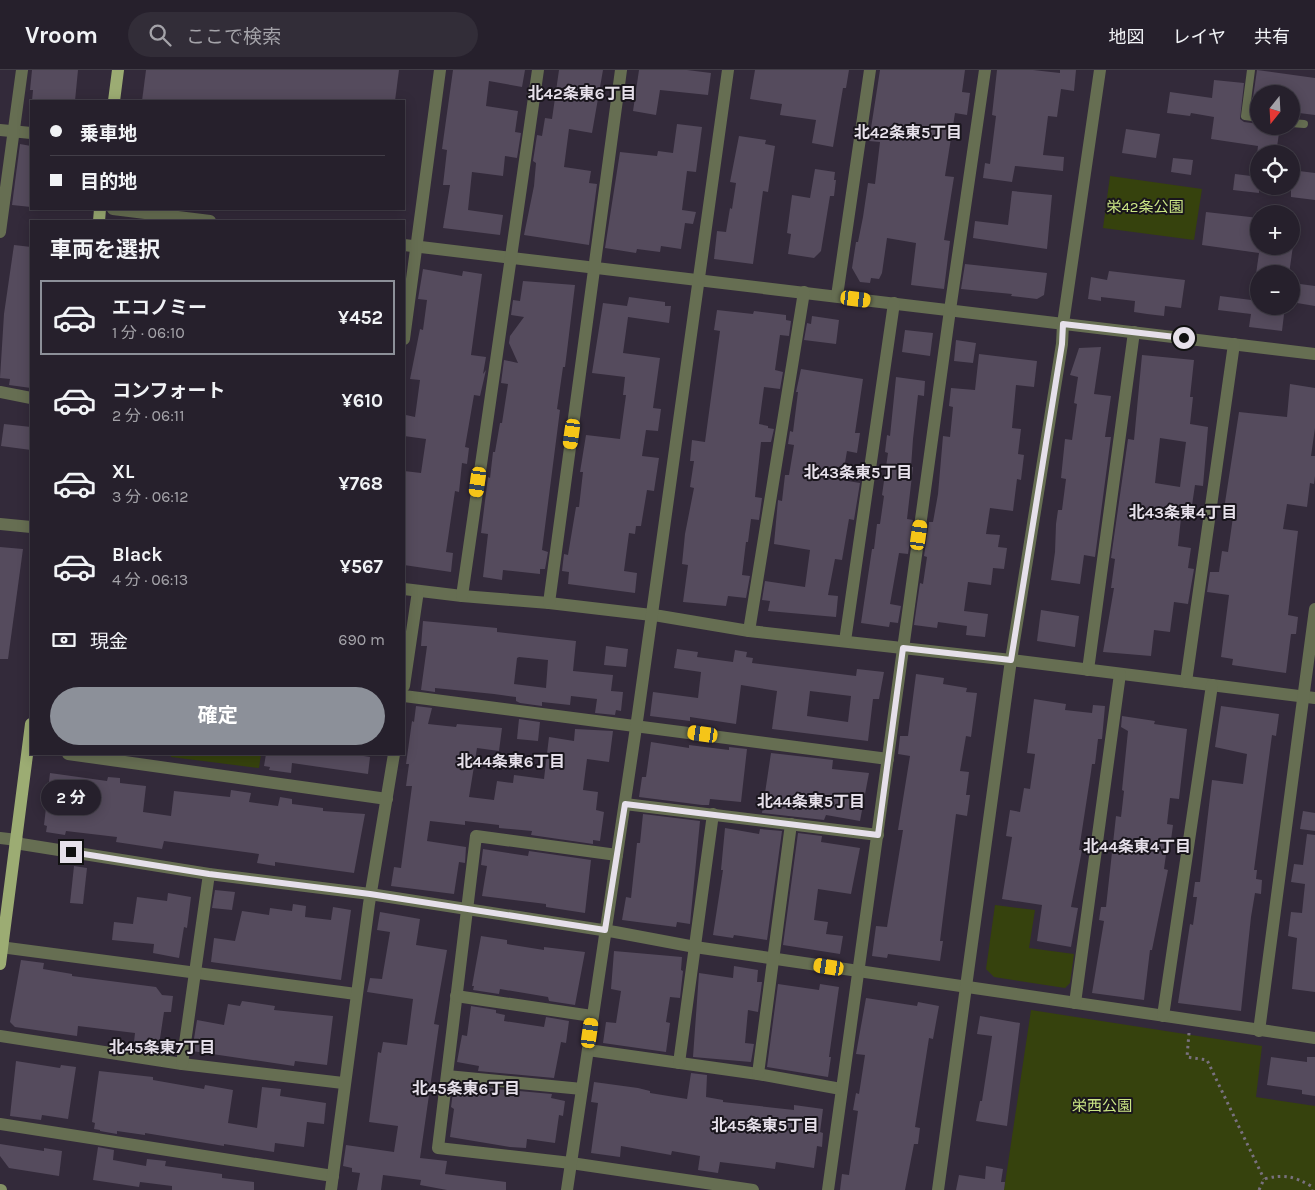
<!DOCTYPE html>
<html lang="ja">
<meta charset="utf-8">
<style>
body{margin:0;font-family:Karla,"Noto Sans JP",sans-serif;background:#322d38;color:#f1f3f6;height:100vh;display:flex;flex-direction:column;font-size:19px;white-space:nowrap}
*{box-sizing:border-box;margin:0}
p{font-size:16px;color:#a4a3a9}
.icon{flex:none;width:28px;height:28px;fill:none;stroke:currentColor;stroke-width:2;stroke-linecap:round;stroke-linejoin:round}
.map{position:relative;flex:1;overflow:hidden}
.panel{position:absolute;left:30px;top:150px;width:375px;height:535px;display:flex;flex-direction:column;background:#26202c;border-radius:0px;box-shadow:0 2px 12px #0003,0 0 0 1px #423e48}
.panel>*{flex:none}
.banner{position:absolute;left:30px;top:30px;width:375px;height:110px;border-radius:0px;box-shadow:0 2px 12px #0003,0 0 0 1px #423e48;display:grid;align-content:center;height:110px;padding:0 20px;background:#26202c}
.needle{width:32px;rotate:198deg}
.buttons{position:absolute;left:1250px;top:15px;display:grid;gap:10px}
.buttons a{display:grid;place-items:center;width:50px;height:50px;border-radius:50%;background:#26202c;box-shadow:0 2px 12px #0003,0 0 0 1px #423e48;font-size:25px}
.end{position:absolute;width:22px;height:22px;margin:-11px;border:6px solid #e6e0ea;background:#111;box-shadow:0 0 0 2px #111}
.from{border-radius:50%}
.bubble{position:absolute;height:35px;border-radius:18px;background:#26202c;box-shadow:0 2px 12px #0003,0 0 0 1px #423e48;font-size:16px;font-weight:700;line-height:35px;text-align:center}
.car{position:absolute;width:15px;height:30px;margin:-15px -8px;border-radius:6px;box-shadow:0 0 4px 1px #0007;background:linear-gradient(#f5c518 24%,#345 0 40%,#f5c518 0 76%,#345 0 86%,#f5c518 0)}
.banner b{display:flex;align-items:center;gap:18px;height:48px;font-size:19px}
.banner b+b{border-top:1px solid #423e48}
.banner i{width:12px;height:12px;background:#f1f3f6}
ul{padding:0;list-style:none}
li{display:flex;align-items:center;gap:15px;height:75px;margin:0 10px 8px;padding:0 10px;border:2px solid transparent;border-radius:0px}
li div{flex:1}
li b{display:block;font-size:19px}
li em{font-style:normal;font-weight:700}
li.active{border-color:#8c9099}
li>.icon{width:45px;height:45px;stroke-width:1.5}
h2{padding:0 20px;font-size:22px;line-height:60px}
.pay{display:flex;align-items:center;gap:12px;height:55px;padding:0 20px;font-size:19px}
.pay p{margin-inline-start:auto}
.primary-button{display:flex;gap:10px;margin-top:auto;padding:10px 20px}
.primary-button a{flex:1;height:58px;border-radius:30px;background:#8c9099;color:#fff;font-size:20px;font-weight:700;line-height:58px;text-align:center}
header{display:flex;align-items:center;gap:30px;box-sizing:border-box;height:70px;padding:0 25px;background:#26202c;border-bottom:1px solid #423e48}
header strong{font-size:24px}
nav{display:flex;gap:28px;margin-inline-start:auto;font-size:18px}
.search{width:350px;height:45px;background:#322d38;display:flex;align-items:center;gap:12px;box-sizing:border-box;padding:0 18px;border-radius:28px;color:#a4a3a9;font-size:19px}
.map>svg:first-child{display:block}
.green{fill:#36420d}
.building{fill:#554b5d;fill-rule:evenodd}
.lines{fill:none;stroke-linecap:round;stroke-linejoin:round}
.path{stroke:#79717f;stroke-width:3;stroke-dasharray:2.5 4;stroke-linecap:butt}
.lane{stroke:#666e52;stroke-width:8}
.street{stroke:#666e52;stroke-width:12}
.secondary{stroke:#849165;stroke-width:12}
.primary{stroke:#9cac73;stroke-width:12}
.route{stroke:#e6e0ea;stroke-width:6}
.labels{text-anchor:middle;stroke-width:4;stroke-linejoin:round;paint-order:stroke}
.park-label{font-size:15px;fill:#cbe685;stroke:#19151c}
.neighbourhood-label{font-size:16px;font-weight:bold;fill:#e6e0ea;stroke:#19151c}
</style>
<header>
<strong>Vroom</strong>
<div class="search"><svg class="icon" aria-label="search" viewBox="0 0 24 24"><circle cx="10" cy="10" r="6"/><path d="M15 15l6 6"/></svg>ここで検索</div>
<nav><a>地図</a><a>レイヤ</a><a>共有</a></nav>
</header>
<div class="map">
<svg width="1315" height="1120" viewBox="0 0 1315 1120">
<rect width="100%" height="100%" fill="#332a3a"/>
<!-- green -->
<g class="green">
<path d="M1110 106 1202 119 1194 170 1103 158Z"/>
<path d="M171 684H261L259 698 171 687Z"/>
<path d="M995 835 1035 840 1029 878 1074 884 1070 913 1065 918 994 907 986 899Z"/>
<path d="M1031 940 1262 976 1256 1027 1315 1036V1120H1004Z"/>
</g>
<!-- building -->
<g class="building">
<path d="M32 0H78L75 31H32L33 20H30Z"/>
<path d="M146 0H399L395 31H142Z"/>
<path d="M453 0H525L522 17 489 11 486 36 518 41 515 62 521 63 517 88 505 86 503 106 472 102 468 140 503 145 500 165 443 158 450 115H443L447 80 442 79Z"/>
<path d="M559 0H603L592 63 569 59 564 97 591 101 589 113 597 114 589 175 524 165 534 116 536 93 533 91 537 65 542 66 545 48 552 49Z"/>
<path d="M639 0H687L711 3 708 25 660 20 656 45 633 41Z"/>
<path d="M755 0H849L846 18H843L833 77 812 73 816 50 780 45 782 34 750 29Z"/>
<path d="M880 0H965L962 22 970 23 967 45 955 43 945 106 954 107 944 170 950 171 944 219 911 215 916 173 887 168 882 203 879 209 871 208 870 213 860 212 852 198 856 172H858L863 147 868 113 875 114 880 72 869 71Z"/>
<path d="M997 0H1033L1060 3V0H1076L1074 21 1061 19 1057 47 1048 46 1043 85 1064 87 1063 101 1015 96 1012 112 983 108 985 93 990 94 996 46 992 45Z"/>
<path d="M1257 0 1315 8V45L1291 42V24H1259V42L1251 41Z"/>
<path d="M1214 10 1244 13 1240 49 1244 52 1259 54V60L1279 63 1276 84H1257L1258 76 1211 69 1214 47 1191 43 1190 46 1167 43 1170 22 1212 28Z"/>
<path d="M677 54 702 57 696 102 687 101 682 140 696 142 693 154 685 153 681 179 661 176 660 182 637 179 636 183 605 178 620 82 657 86 658 81 673 83Z"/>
<path d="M1126 59 1160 64 1156 88 1122 83Z"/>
<path d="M739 66 766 70 765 74 775 76 768 122 763 121 753 194 714 189 717 161 726 162 730 138 732 139 736 113 730 112Z"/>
<path d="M20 74 31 76V137L12 135Z"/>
<path d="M1173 88 1193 90 1191 105 1171 102Z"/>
<path d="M815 99 835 102 834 110H836L834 126H830L821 181 814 188 788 184 791 164 787 163 792 125 810 128Z"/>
<path d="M1291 100 1315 103V130L1291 127Z"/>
<path d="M1235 104 1259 107V123L1233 120Z"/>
<path d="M1012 121 1052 125 1047 179 973 168 975 151 1008 155Z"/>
<path d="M1206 142 1259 148V183L1202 175Z"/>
<path d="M14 175 31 177V318L9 315 10 309 0 308 4 244Z"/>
<path d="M1260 176H1293L1289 204H1256Z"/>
<path d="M965 194 1047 203 1044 225 1037 229 1011 226 1012 224 961 219Z"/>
<path d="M423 199 462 206 463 201 482 204 471 285 486 287 483 304 486 300 480 326 474 325 465 377 469 378 467 394 462 393 459 422 455 421 446 482 453 483 451 502 404 495V401L421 403 426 369 404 366 406 345 415 347 420 310 410 309 420 259 423 260 427 230 418 229Z"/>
<path d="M1109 201 1185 210 1181 238 1165 236 1164 246 1147 244 1134 242 1135 231 1101 227V231L1088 229 1091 207 1107 210Z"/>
<path d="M523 211 575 215 567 281 565 297H563L557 339 560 340 542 480 548 482 545 499H540V504L503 500 502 510 483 507 488 464 481 463 488 407 490 408 493 382H495L500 353H502L508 314 501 313 504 290 518 293 509 273 510 266 524 247 511 245 513 230 520 231Z"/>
<path d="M1300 214 1315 216V236L1297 233Z"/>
<path d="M1220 226 1259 231V236H1285L1282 261 1249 257 1251 244 1218 240Z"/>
<path d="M629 227 665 232V236H671L669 253 628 247 623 283 660 288 653 338 661 339 658 361 646 360 642 386 659 388 654 421 647 420 641 456H636L635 464 629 463 624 501 637 503 635 523 568 514 569 502 562 501 564 484 568 485 576 437H579L583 402H580L586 365 620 369 626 325H623L625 307 592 303 603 233 627 236Z"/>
<path d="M717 240 753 244 754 241 786 245V250L791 251 789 266 780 265 775 300 783 302 780 319 764 317 759 354 768 356V358L774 359 771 372H761L755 427 762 428 759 450 751 449 748 472H746L742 505 750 506 746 528 728 526 726 536 683 532 688 495 682 494 685 464 694 418 690 417 694 391H690L692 370 705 372 720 261 714 260Z"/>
<path d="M812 246 839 250 836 274 804 270 807 253 811 254Z"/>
<path d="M905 260 933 263 930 286 902 282Z"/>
<path d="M956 270 976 273 973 293 954 291Z"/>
<path d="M1101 277 1094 324 1111 326 1105 367H1111L1095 487 1084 485 1080 514 1051 510 1055 482 1056 454 1058 440H1062L1066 409 1061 408 1065 369 1072 370 1077 334 1074 333 1078 307 1070 305 1079 278Z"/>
<path d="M979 284 1037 291 1034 317 1016 315 1012 358 1021 359 1018 384 1024 385 1021 410 1017 409 1013 441 990 438 986 464 1000 465 998 477 1007 478 1004 499 993 498 991 515 968 512 964 541 988 544 985 567 966 565 967 556 938 552 937 558 914 555 920 513 923 514 927 487 924 486 929 452H933L938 424 943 366 950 367 953 337 949 336 951 318 975 320Z"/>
<path d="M1142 285 1194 290 1190 327H1193L1190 354 1208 357 1203 416 1195 415 1190 449 1181 448 1178 476 1191 478 1188 498 1194 499 1188 534 1174 532 1170 562 1154 560 1151 586 1103 582 1114 518H1111L1115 489 1111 488 1128 369 1134 370ZM1160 368 1186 372 1180 417 1155 413Z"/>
<path d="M801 299 863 309 855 363H860L857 383 847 381 842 410 860 413 854 450 849 449 842 490 835 489 828 525 838 526 836 547 768 541 770 531 762 530 765 511 805 517 810 480 774 474 778 430 782 431 785 405H789L794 375 788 374 790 361 793 362 798 322H796Z"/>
<path d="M896 307 925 311 924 326 918 325 913 369 911 397H913L907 449 913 450 908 484 899 483 890 534 901 536 898 553 890 552 889 557 861 553 872 479H874L877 454H880L884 426 882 425 888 383 885 382 887 365 890 366Z"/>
<path d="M1290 314 1315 318V358L1311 386H1315V406L1314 414 1310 413 1307 437 1287 434 1283 459 1298 461 1288 545 1298 547 1296 564H1291L1286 603 1232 595 1233 589 1221 587 1229 525 1207 522 1210 502H1219L1222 481 1228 482 1234 440 1224 439 1239 342 1287 347Z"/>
<path d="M4 354 31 357V380L1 376Z"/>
<path d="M0 477 23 479 8 589H0Z"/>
<path d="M1041 540 1079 546 1075 577 1037 571Z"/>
<path d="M423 551 497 558V562L576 571 573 601 613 605 611 621 623 622 621 641 616 640 615 645 595 643 597 629 571 626 570 635 542 632V636L520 633 516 631V627L494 624 435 618V622L421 620 427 576H421ZM519 587 548 590 546 618 514 614 517 588Z"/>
<path d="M606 576 628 579 626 597 604 595Z"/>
<path d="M677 579 698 582 697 587 733 592 735 580 747 582 746 587 753 588 752 593 856 606 857 599 884 602 879 629H873L868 671 772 659 777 621 741 615 736 654 690 647V651L650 646 653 622 698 628 701 602 674 598ZM810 621 851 626 848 652 807 646Z"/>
<path d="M916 604 944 608 943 614 967 618 966 622 977 623 971 667 966 666 960 701 969 702 966 725H970L967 746 956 744 940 871H943L940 891 888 884 887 888 872 886 876 856 887 857 903 760H898L910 686 898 684 900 666H908Z"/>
<path d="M1034 629 1066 634 1065 640 1092 643 1093 635 1105 636 1102 669H1098L1095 694H1092L1091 702 1079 780H1082L1071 837 1078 838 1071 877 1037 871 1042 835 1002 829 1012 767 1006 766 1010 740 1020 742 1024 718 1030 719 1035 684 1027 683Z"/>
<path d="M416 636 432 638 428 654 456 657 457 654 502 658 499 681 477 678 469 727 494 730 497 711 513 713 514 705 544 709 549 667 574 671 575 659 613 661 609 692 587 689 583 720 598 722 596 740 604 742 600 771 593 770V774L531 765 532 761 499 758V755L465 751V755L430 751 427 771 466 777 465 793 459 792 454 824 391 816 394 797 401 798 412 716H406L409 694H406L412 651 414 652Z"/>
<path d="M1221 636 1279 644 1276 666 1272 665 1254 800H1257L1256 809 1262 810 1261 824 1255 823 1251 847 1241 941 1178 933 1190 854 1193 855 1197 827H1193L1195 812H1200L1212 710 1243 714 1247 684 1215 677Z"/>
<path d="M1122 646 1155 651 1154 654 1187 659 1179 729 1170 728 1167 754 1173 755 1171 770H1168L1164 799 1168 800 1152 880H1150L1144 930 1092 923 1104 851 1099 850 1101 837H1106L1116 746 1121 747 1124 721 1122 720 1128 661 1121 657Z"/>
<path d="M519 649 540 652 538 671 517 669Z"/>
<path d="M651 672 689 678V675L729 680V677L747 679 741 732 710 729 709 735H702L639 727 642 707H646Z"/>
<path d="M771 683 833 690 832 699 869 703 860 751 826 745 824 750 762 743Z"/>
<path d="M266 684H351L370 687 368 704 292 693 291 703 269 700 270 697 264 696Z"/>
<path d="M50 703 107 711 108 707 120 708V713L146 716 143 742 171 746 174 721 230 727 231 720 251 723 249 732 278 736 280 727 292 729V734L323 738V741L365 744 354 803 275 792V796L257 793 259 784 164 771 162 779 116 772 117 767 66 761 65 765 46 762 47 756 44 755Z"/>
<path d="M1303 741 1315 743V761L1300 759Z"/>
<path d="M643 744 700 751 690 854 677 852 676 857 622 850 626 827 631 828 637 773H640Z"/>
<path d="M725 758 759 764 760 759 782 761 767 870 734 865 733 868 713 865 723 800H721Z"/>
<path d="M798 763 822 766 821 772 860 778 851 824 818 819 814 850 828 852 826 864 843 866 840 884 783 875Z"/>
<path d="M1307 764 1315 765V922L1292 919 1297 868 1288 866 1291 842 1302 843 1305 814 1291 812 1294 794 1303 795Z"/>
<path d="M483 779 528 786 529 781 591 790 585 843 546 837V834L482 826 487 796 481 795Z"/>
<path d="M74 796 87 798 83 834 70 833Z"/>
<path d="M215 820 235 822 232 840 212 838Z"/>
<path d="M168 823 191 827 187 858 184 857 179 888 153 883 154 874 112 870 114 852 133 854 137 827 167 831Z"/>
<path d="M293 834 306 836 305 847 331 850 333 837 351 840 341 910 211 892 214 868 235 871 242 841 269 845 270 838 292 841Z"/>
<path d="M380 842 420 849 416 875 447 880 434 954 439 955 420 1088 447 1091 445 1104 506 1112V1120H447L420 1115 421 1110 383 1105 381 1120H357L360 1103 352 1102V1098L343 1096 346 1075 394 1082 398 1056 369 1052 378 982 381 983 383 972 407 975 413 929 367 922 370 908 382 909 390 862 377 860Z"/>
<path d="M481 866 507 870V874L544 880V877L585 882 575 935 549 931 548 927 500 919 499 924 473 920 474 916H472Z"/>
<path d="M614 881 682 887 681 900 683 901 680 928 670 927 666 952 670 953 666 982 603 973 606 952 616 953 621 921 611 919Z"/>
<path d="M21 890 44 893 43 899 72 904V906L156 917 162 925 173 926 171 942H164L159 975 134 972 135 963 78 956 77 966 15 957 10 952Z"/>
<path d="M734 896 758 900 757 912H762L758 942 748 940 745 973 754 974 751 992 693 987 699 903 733 908Z"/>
<path d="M778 914 819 920 820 914 839 917 829 987H831L828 1007 767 997Z"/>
<path d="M866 928 917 936 918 932 939 936 933 969 929 968 915 1057 920 1058 918 1074H914L905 1120H840L842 1104 849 1105 858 1041 853 1040 856 1023 859 1024 865 985 856 984Z"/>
<path d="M242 931 275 936 274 940 333 946 327 995 295 991 294 996 192 981 197 950 224 955 228 934 240 936Z"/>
<path d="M471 936 496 940V943L505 945 504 951 544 957 546 947 569 951 566 973 561 972 554 1008 478 1001 479 996 457 992 462 965 467 966Z"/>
<path d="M980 946 1020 953 1007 1056 976 1051 980 1031H982L992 966 977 964Z"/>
<path d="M1271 987 1307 992V987H1315V1026L1302 1024V1020L1267 1015Z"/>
<path d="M16 991 60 998 61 995 76 997 68 1049 42 1045 41 1050 10 1046Z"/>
<path d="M99 1001 153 1007V1010L204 1019 205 1015 233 1020 228 1053 257 1058 262 1017 281 1019 280 1026 326 1033 324 1054 307 1052 304 1077 275 1073 274 1082 224 1074V1076L145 1063V1065L117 1061V1064L100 1061V1060L94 1059 95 1053 92 1052Z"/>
<path d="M691 1003 707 1005 706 1027 723 1030V1032L794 1040V1035L823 1039 820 1062 823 1063 822 1077 817 1076 814 1098 776 1092 775 1099 720 1092 718 1103 698 1100 700 1086 672 1081 671 1085 621 1076 620 1087 591 1083 598 1033 591 1032 594 1012 638 1018 650 1021V1023L687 1029Z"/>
<path d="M476 1017 552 1024 551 1028 565 1031 563 1046 559 1045 555 1073 527 1069 526 1078 510 1077 450 1067 454 1039 451 1037 453 1022 475 1025Z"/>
<path d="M0 1074 44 1081V1078L62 1081 59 1106 9 1098 0 1086Z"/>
<path d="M98 1077 114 1080 113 1090 146 1096 147 1089 166 1091 165 1096 222 1104V1108L254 1112V1120H172V1116L140 1112 139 1117 93 1110Z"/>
<path d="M986 1096 1003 1099 1001 1112H1005L1004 1120H956L959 1105 985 1109Z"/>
</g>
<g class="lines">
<!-- path -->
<g class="path">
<path d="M1189 963 1187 987 1207 990 1264 1109"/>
<path d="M1259 1120 1264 1109C1283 1104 1294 1106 1311 1116L1312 1120"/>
</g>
<!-- lane -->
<g class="lane">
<path d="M1251 0 1245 46 1259 48"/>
<path d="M1291 53 1304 54"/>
</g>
<!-- street -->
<g class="street">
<path d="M0 60 31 63"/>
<path d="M113 139 210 151"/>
<path d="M0 162 22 0"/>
<path d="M404 175 1315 284"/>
<path d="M837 226 870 0"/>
<path d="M404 269 440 0"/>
<path d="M0 322 31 328"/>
<path d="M0 454 31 457"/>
<path d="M404 519 462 526 549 533 660 546 749 561 1011 590 1315 628"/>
<path d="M462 526 538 0"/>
<path d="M549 533 621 0"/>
<path d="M749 561 804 222"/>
<path d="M845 571 894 233"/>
<path d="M1088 600 1134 262"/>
<path d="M1186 612 1234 274"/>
<path d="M404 616 418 521"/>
<path d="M404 626 888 689"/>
<path d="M68 684 387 729"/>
<path d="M625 734 878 765"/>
<path d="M0 768 17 770"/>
<path d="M15 773 209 804 370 824 615 862 695 877 1315 968"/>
<path d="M617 785 476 766 438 1078 571 1093 753 1120"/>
<path d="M0 877 356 924"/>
<path d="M456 926 592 946"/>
<path d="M1075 933 1120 604"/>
<path d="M1163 946 1212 615"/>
<path d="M1259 961 1315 539"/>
<path d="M0 966 182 994 343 1013"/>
<path d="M588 980 758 1004 841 1019"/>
<path d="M679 993 713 744"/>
<path d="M182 994 209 804"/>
<path d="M758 1004 791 754"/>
<path d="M447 1006 582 1019"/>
<path d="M0 1054 333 1106"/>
<path d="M331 1120 369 834 394 684"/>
<path d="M567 1120 638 644 728 0"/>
<path d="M828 1120 950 240 985 0"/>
<path d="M938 1120 1011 590 1062 274 1063 254 1100 0"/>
</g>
<!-- secondary -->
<path class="secondary" d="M0 1120H1"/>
<!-- primary -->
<g class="primary">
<path d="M114 31 118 0"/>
<path d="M99 151 100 139"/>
<path d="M0 894 31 654"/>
</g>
</g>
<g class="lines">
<!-- route -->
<path class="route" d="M71 782 209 804 370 824 605 860 625 734 878 765 903 578 1011 590 1062 274 1063 254 1184 268"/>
</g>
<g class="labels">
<!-- park labels -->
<g class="park-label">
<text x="1145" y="142">栄42条公園</text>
<text x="1102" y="1041">栄西公園</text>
</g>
<!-- neighbourhood labels -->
<g class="neighbourhood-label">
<text x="582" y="29">北42条東6丁目</text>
<text x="908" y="68">北42条東5丁目</text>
<text x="858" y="408">北43条東5丁目</text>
<text x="1183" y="448">北43条東4丁目</text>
<text x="511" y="697">北44条東6丁目</text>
<text x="811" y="737">北44条東5丁目</text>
<text x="1137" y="782">北44条東4丁目</text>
<text x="162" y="983">北45条東7丁目</text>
<text x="466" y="1024">北45条東6丁目</text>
<text x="765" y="1061">北45条東5丁目</text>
</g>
</g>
</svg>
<div class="buttons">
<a><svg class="needle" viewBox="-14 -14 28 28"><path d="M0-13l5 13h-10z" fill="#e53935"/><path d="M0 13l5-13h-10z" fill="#a4a3a9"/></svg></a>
<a><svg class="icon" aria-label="locate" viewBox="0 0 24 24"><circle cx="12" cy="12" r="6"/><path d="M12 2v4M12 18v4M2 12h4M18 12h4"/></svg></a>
<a>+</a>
<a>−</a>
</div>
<i class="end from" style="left:1184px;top:268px"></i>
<i class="end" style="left:71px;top:782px"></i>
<div class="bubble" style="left:41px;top:710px;width:60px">2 分</div>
<i class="car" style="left:856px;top:229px;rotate:97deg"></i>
<i class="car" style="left:572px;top:364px;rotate:188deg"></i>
<i class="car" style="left:478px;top:412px;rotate:188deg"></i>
<i class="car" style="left:919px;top:465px;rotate:8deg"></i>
<i class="car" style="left:703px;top:664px;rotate:278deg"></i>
<i class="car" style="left:829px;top:897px;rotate:279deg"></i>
<i class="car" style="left:590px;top:963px;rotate:8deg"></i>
<div class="banner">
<b><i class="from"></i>乗車地</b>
<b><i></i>目的地</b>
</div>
<section class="panel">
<h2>車両を選択</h2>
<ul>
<li class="active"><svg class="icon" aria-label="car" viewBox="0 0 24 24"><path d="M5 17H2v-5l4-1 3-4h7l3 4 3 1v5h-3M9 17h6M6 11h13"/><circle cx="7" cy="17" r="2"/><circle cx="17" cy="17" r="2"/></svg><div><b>エコノミー</b><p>1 分 · 06:10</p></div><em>¥452</em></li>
<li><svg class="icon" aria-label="car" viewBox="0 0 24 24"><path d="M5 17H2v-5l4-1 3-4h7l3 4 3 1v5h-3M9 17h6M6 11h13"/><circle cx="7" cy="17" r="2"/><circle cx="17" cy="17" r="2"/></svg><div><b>コンフォート</b><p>2 分 · 06:11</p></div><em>¥610</em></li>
<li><svg class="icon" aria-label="car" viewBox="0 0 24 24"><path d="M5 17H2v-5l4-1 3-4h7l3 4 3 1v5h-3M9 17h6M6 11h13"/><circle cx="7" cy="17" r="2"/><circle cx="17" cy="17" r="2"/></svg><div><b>XL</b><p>3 分 · 06:12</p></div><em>¥768</em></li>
<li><svg class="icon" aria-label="car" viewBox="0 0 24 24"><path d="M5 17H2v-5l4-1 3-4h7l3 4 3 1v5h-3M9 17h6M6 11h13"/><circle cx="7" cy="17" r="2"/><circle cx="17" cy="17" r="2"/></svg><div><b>Black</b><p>4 分 · 06:13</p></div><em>¥567</em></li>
</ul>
<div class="pay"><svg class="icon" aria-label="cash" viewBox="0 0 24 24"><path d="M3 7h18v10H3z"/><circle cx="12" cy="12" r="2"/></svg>現金<p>690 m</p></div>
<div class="primary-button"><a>確定</a></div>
</section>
</div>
